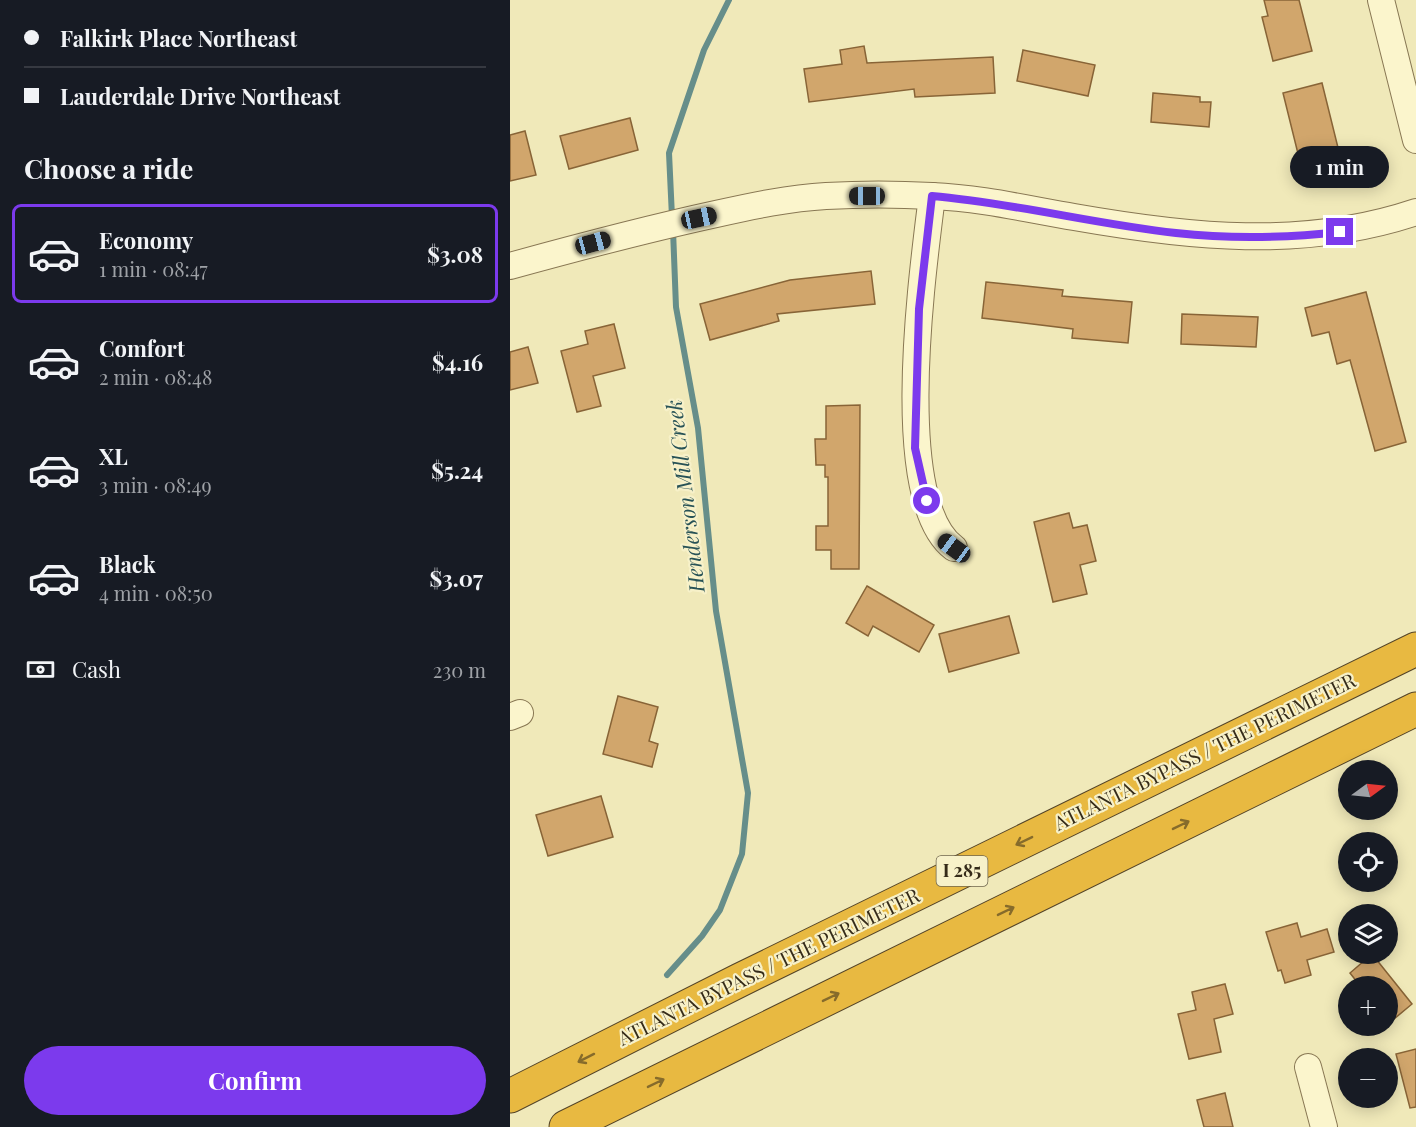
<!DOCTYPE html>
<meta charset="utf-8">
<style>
body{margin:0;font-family:"Playfair Display",serif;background:#242831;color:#f1f3f6;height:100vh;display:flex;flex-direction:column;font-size:22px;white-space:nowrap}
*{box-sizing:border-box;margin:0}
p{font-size:20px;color:#9ea1a6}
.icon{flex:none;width:33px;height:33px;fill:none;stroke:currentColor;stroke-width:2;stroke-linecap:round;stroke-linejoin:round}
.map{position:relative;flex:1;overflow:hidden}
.drawer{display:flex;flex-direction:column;background:#171b24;width:510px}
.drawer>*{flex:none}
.banner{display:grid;align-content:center;height:132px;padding:0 24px;background:#171b24}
.needle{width:39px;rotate:75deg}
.tools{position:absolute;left:828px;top:760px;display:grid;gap:12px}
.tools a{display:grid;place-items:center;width:60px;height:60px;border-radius:50%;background:#171b24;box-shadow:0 3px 15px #0003;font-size:30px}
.end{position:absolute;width:27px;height:27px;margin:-14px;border:8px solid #7c3aed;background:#fff;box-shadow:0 0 0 3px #fff}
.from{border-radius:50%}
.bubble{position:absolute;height:42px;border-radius:21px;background:#171b24;box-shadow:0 3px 15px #0003;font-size:20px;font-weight:700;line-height:42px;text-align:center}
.car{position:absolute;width:18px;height:36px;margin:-18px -9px;border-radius:8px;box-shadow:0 0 4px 2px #0007;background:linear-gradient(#222 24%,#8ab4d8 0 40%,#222 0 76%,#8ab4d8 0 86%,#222 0)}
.banner b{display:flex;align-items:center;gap:21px;height:57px;font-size:22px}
.banner b+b{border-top:2px solid #363941}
.banner i{width:15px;height:15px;background:#f1f3f6}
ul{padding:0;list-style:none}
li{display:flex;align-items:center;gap:18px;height:99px;margin:0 12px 9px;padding:0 12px;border:3px solid transparent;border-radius:9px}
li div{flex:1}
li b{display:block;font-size:22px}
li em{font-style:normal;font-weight:700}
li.on{border-color:#7c3aed}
li>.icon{width:54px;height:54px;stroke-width:1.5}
h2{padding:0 24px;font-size:27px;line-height:72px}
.pay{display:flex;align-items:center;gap:15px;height:66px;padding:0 24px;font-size:22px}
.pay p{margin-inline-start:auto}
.action{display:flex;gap:12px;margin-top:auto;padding:12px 24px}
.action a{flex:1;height:69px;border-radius:36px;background:#7c3aed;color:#fff;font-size:24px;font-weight:700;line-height:69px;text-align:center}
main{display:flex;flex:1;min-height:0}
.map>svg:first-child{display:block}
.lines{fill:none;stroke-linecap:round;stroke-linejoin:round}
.stream{stroke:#668e8a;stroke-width:6}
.building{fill:#d1a66c;stroke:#886437;stroke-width:1.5}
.minor-casing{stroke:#887753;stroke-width:28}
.highway-casing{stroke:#544428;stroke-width:35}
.minor{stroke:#fbf5cc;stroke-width:26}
.highway{stroke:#e8b941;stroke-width:33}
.oneway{stroke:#866b2b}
.route{stroke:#7c3aed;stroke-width:8}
.labels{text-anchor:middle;stroke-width:4.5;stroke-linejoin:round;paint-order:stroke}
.shield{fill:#f7f1c9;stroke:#6f664e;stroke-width:1.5}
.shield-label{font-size:18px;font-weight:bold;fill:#352b19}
.street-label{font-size:20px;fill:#352b19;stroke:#f7f1c9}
.water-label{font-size:21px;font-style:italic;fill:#275256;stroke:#f7f1c9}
</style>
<main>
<section class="drawer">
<div class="banner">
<b><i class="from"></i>Falkirk Place Northeast</b>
<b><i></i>Lauderdale Drive Northeast</b>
</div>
<h2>Choose a ride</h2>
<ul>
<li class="on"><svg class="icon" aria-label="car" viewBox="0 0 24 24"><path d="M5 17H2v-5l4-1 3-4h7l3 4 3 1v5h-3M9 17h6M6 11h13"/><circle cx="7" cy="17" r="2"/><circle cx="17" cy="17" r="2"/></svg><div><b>Economy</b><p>1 min · 08:47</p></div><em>$3.08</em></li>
<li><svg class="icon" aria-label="car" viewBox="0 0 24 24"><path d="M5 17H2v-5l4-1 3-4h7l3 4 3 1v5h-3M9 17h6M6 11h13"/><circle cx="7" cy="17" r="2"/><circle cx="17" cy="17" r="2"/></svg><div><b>Comfort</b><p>2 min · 08:48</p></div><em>$4.16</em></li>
<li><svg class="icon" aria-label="car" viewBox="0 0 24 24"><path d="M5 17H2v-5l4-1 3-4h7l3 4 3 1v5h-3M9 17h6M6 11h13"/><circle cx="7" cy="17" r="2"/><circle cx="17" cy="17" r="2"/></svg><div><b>XL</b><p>3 min · 08:49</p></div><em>$5.24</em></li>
<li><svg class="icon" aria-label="car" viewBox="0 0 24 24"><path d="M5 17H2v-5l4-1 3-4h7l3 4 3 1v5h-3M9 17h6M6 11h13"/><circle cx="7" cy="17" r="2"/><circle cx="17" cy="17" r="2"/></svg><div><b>Black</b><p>4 min · 08:50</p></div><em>$3.07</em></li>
</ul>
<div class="pay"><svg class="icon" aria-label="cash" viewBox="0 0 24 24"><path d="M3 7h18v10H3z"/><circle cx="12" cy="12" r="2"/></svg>Cash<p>230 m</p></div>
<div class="action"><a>Confirm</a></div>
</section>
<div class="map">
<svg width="906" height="1127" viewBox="0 0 906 1127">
<rect width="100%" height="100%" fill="#f0e9b9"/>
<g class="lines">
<!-- stream -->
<g class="stream">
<path d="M162 217 159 153 194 50 219 0"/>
<path d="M157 975 192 936 210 910 232 854 238 793 206 611 188 428 166 307 163 230"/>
</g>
</g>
<!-- building -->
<g class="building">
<path d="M754 0H789L802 51 763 61 752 17 758 16Z"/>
<path d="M354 46 357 63 483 57 485 93 405 97 404 89 299 102 294 69 332 64 330 50Z"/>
<path d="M513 50 585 65 578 96 507 81Z"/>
<path d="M812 83 834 172 795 182 773 93Z"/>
<path d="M643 93 690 97V102H701L699 127 641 122Z"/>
<path d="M120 118 128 150 59 169 50 136Z"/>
<path d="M15 131 26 175 0 181V135Z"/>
<path d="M361 271 365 304 267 314 269 321 200 340 190 304 280 280Z"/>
<path d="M476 282 553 290 552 296 622 302 618 343 562 338 563 329 472 318Z"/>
<path d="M856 292 896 442 865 451 840 360 827 364 819 332 802 336 795 308Z"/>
<path d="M672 314 748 317 746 347 671 344Z"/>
<path d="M104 324 115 368 83 376 91 406 67 412 51 351 78 344 75 331Z"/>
<path d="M18 347 28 383 0 390V352Z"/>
<path d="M350 405 349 569H321V550H306V526H318V477H315V465H306L305 439H316V406Z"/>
<path d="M559 513 563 528 577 525 586 561 570 565 577 594 543 602 524 522Z"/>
<path d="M357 586 424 625 409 652 363 626 358 636 336 623Z"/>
<path d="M499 616 509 653 439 672 429 634Z"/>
<path d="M108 696 148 707 139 741 148 744 142 767 93 754Z"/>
<path d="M91 796 103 837 38 856 26 815Z"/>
<path d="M787 923 791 937 817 929 824 952 797 960 801 975 775 983 771 970 768 971 756 932Z"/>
<path d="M862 954 902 1004 878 1024V987H851L840 973Z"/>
<path d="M715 984 723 1014 704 1019 711 1052 679 1059 668 1014 686 1010 682 992Z"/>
<path d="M906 1049V1107L900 1108 886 1054Z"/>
<path d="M715 1093 723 1127H694L687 1100Z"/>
</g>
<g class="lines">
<defs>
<g id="minor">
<path d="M871 0 906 140"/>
<path d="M422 196C413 270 380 501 444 548"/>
<path d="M0 266C69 247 137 229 206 214 242 206 279 198 316 196 350 194 387 194 422 196 470 198 517 209 564 217 678 237 793 250 906 212"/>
<path d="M0 717 10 713"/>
<path d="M798 1067 814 1127"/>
</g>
<g id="highway">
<path d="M0 1096 230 980 906 649"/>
<path d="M56 1127 906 709"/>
</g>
</defs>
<!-- minor casing -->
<use href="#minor" class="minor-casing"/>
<!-- highway casing -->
<use href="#highway" class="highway-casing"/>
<!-- minor -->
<use href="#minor" class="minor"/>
<!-- highway -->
<use href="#highway" class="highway"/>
</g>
<!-- one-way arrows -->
<defs><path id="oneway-shaft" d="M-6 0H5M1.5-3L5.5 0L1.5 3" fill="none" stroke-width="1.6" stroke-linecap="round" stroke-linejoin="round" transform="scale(1.5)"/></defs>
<g class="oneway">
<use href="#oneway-shaft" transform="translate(671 825) rotate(-26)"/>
<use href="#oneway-shaft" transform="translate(514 841) rotate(154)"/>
<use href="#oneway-shaft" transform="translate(496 911) rotate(-26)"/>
<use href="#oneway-shaft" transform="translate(321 997) rotate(-26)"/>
<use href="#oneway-shaft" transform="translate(76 1058) rotate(153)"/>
<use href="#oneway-shaft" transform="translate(146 1083) rotate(-26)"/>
</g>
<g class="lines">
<!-- route -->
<path class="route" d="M417 501 405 448 409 309 422 196C504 203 584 224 666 233 720 239 775 238 830 232"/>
</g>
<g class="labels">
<!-- shield labels -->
<rect class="shield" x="426.5" y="856" width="51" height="30" rx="4.5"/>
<g class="shield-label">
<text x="452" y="877">I 285</text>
</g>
<!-- street labels -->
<g class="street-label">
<text transform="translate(695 752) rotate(-26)" y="7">ATLANTA BYPASS / THE PERIMETER</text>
<text transform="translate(259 967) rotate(-26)" y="7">ATLANTA BYPASS / THE PERIMETER</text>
</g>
<!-- water labels -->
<g class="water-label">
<text transform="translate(176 496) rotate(-97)" y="7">Henderson Mill Creek</text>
</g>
</g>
</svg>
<div class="tools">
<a><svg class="needle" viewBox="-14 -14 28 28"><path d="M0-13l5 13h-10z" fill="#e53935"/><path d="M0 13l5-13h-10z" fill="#9ea1a6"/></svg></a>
<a><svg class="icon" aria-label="locate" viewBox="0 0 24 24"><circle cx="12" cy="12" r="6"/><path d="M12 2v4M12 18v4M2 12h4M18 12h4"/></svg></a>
<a><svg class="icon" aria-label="layers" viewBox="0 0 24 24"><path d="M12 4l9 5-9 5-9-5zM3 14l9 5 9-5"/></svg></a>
<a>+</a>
<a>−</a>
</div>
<i class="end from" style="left:417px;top:501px"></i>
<i class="end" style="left:830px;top:232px"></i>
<div class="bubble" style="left:780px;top:146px;width:99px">1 min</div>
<i class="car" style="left:357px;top:196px;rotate:270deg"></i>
<i class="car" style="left:189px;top:218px;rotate:78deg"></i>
<i class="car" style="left:83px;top:243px;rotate:75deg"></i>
<i class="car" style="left:444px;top:548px;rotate:306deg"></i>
</div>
</main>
